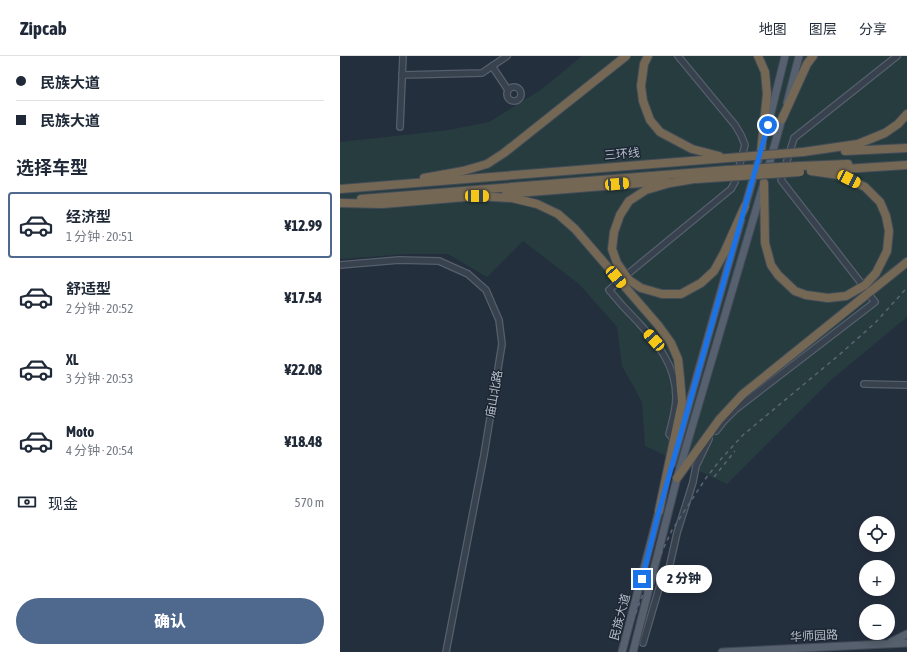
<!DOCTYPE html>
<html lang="zh">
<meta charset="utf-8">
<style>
body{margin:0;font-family:"Asap Condensed","Noto Sans SC",sans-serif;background:#f6f6f7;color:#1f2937;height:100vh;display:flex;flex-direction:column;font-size:15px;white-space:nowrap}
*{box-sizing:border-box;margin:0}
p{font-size:13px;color:#747a83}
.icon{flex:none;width:22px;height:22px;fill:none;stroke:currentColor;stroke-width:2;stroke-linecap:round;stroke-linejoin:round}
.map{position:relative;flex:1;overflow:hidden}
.side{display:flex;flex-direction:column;background:#fff;width:340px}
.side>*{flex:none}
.guide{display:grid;align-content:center;height:88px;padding:0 16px;background:#fff}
.buttons{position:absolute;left:519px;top:460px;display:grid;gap:8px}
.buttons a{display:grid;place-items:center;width:36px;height:36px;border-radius:50%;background:#fff;box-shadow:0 2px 10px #0003;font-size:20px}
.end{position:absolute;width:18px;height:18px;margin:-9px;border:5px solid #1a73e8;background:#fff;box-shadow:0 0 0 2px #fff}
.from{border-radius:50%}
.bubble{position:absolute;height:28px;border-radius:14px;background:#fff;box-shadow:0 2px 10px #0003;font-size:13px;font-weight:800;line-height:28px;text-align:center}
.car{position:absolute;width:12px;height:24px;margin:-12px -6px;border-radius:5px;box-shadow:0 0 3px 1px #0007;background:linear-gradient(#f5c518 24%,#345 0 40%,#f5c518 0 76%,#345 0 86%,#f5c518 0)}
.guide b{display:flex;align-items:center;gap:14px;height:38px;font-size:15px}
.guide b+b{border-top:1px solid #e0e1e3}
.guide i{width:10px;height:10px;background:#1f2937}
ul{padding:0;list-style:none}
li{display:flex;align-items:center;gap:12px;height:66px;margin:0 8px 6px;padding:0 8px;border:2px solid transparent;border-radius:4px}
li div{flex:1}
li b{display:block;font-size:15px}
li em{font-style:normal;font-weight:800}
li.on{border-color:#4f688e}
li>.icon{width:36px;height:36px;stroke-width:1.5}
h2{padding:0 16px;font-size:18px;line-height:48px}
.pay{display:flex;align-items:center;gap:10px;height:44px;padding:0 16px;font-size:15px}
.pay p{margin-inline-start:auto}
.cta{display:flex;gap:8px;margin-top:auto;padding:8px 16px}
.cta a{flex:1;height:46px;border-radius:24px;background:#4f688e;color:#fff;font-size:16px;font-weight:800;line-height:46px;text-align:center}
header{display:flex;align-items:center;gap:24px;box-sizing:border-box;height:56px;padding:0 20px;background:#fff;border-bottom:1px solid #e0e1e3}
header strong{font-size:19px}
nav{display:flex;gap:22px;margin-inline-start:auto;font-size:14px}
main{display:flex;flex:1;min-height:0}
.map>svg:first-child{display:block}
.green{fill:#263c3f}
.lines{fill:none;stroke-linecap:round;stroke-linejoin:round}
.minor-casing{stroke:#565f6c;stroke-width:8}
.major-casing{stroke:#414a57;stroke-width:9}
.highway-casing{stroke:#434c59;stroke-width:10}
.minor{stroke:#38414e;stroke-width:5.5}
.major{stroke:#56606e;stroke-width:7}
.highway{stroke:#746855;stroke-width:8}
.rail{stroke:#5a6575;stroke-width:1.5;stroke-dasharray:4 4;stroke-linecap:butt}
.highway-bridge-casing{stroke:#434c59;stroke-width:10;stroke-linecap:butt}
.highway-bridge{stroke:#746855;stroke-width:8}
.route{stroke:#1a73e8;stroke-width:5}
.labels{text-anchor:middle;stroke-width:3;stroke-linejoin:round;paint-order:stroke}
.street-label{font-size:12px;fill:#b4bcc9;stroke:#1d2633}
</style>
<header>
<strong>Zipcab</strong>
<nav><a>地图</a><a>图层</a><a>分享</a></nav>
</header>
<main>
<section class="side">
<div class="guide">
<b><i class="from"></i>民族大道</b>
<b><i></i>民族大道</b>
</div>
<h2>选择车型</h2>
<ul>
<li class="on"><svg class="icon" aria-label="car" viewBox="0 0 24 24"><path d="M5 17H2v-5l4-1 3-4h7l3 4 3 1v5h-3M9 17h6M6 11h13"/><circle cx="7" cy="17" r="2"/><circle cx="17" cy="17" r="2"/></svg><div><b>经济型</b><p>1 分钟 · 20:51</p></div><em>¥12.99</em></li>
<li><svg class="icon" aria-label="car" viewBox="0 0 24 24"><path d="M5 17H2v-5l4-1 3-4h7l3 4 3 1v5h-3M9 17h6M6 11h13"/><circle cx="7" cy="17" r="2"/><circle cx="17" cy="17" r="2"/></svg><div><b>舒适型</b><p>2 分钟 · 20:52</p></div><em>¥17.54</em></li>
<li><svg class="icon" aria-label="car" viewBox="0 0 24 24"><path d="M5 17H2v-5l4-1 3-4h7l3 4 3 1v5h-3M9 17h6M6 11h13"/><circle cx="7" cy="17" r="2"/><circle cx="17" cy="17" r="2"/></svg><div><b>XL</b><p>3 分钟 · 20:53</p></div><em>¥22.08</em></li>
<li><svg class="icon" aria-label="car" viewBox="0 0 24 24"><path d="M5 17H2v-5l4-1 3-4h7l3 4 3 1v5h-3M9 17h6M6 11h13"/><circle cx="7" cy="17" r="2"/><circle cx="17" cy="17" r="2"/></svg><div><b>Moto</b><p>4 分钟 · 20:54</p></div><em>¥18.48</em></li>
</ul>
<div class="pay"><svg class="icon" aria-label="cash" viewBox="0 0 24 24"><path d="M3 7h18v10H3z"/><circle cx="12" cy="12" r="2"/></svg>现金<p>570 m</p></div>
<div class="cta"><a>确认</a></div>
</section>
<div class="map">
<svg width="567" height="596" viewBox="0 0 567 596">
<rect width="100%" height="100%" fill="#242f3e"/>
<!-- green -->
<path class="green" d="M242 0H567V261L491 324 387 428 305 390 302 346 282 310 277 271 239 228 183 185 147 221 108 198H67L0 203V86L109 74 149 66 202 33Z"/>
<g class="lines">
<defs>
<g id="minor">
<path d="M152 10 168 34"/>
<path d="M62 19 142 17 167 0"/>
<circle cx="174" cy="38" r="7"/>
<path d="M60 71 63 0"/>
<path d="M0 209 59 204 99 205 128 218 146 234 159 264 162 288 144 399 106 596"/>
<path d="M289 217 391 133 395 126 405 89 401 79 395 69 338 0"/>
<path d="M277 227 269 234C278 245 288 256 298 266 318 288 336 310 336 341 336 354 332 366 329 378L334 384"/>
<path d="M521 227 441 124 454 82 557 0"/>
<path d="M524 328 567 329"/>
<path d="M376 375 384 365 396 353 535 246 531 241"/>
<path d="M303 587 322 522 328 517 337 477 353 426 356 410 369 383"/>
</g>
<g id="major">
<path d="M447 47 459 0"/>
<path d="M426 77 445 0"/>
<path d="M427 116 443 59"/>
<path d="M404 154 421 95"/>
<path d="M332 408 401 164"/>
<path d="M551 586 567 578"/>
<path d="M282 596 320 451"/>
<path d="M293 596 337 422 423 130"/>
<path d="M382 596 567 587"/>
</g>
<g id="highway">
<path d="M308 0 304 8 301 30 303 45 310 64 320 76 352 93 379 100"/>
<path d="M418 0 425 16 427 38 421 96"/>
<path d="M442 63 467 8 473 0"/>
<path d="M505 95 567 92"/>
<path d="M463 96 518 88 545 77 558 68 567 58"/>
<path d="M460 110 508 108"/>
<path d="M488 114 567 109"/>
<path d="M84 122 123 115 147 108 164 97 286 0"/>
<path d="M360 122 330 127 306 134 289 145 280 159 274 176 272 193 277 207 289 224 301 232 322 238H341L361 227 374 215 384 197 405 150"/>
<path d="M356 123 385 121"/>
<path d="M424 127 425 187 431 209 438 219 455 235 466 239 488 242 506 240 525 229 536 217 547 195 549 175 546 160 540 146 525 131 509 123 499 119 471 115"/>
<path d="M0 133 388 102"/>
<path d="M166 138 326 125"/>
<path d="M21 143 387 114"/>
<path d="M0 147 42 148 137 140 172 142 197 148 218 158 235 173 318 269 331 287 338 303 340 322 342 346 319 455"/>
<path d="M337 422 379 364 403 338 567 206"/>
</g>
</defs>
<!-- minor casing -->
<use href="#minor" class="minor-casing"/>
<!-- major casing -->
<use href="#major" class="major-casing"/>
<!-- highway casing -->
<use href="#highway" class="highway-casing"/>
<!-- minor -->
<use href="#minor" class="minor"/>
<!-- major -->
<use href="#major" class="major"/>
<!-- highway -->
<use href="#highway" class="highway"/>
<!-- rail -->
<g class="rail">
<path d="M374 421 395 395"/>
<path d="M284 596 289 575 306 530 332 474 366 422 381 403 403 379 499 299 535 267 564 235 567 231"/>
</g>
<defs>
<g id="highway-bridge">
<path d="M388 102 463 96"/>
<path d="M387 114 460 110"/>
<path d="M385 121 460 116"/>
</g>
</defs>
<!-- highway-bridge casing -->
<use href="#highway-bridge" class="highway-bridge-casing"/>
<!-- highway-bridge -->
<use href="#highway-bridge" class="highway-bridge"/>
</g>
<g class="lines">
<!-- route -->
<path class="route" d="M302 523 319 455 428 69"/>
</g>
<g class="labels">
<!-- street labels -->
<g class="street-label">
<text transform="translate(282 98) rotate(-5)" y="4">三环线</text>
<text transform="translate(154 338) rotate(-80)" y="4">庙山北路</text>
<text transform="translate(280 561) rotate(-75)" y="4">民族大道</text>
<text transform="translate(474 580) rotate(-3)" y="4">华师园路</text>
</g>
</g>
</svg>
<div class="buttons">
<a><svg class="icon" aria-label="locate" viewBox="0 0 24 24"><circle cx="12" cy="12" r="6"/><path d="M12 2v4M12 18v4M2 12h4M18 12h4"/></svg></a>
<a>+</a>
<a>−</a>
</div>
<i class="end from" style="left:428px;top:69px"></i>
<i class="end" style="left:302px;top:523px"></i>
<div class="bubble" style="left:316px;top:509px;width:56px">2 分钟</div>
<i class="car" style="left:509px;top:123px;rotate:116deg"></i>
<i class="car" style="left:277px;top:128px;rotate:85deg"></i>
<i class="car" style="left:137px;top:140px;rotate:91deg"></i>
<i class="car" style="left:276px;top:221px;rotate:140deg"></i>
<i class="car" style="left:314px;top:284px;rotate:318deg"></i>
</div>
</main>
